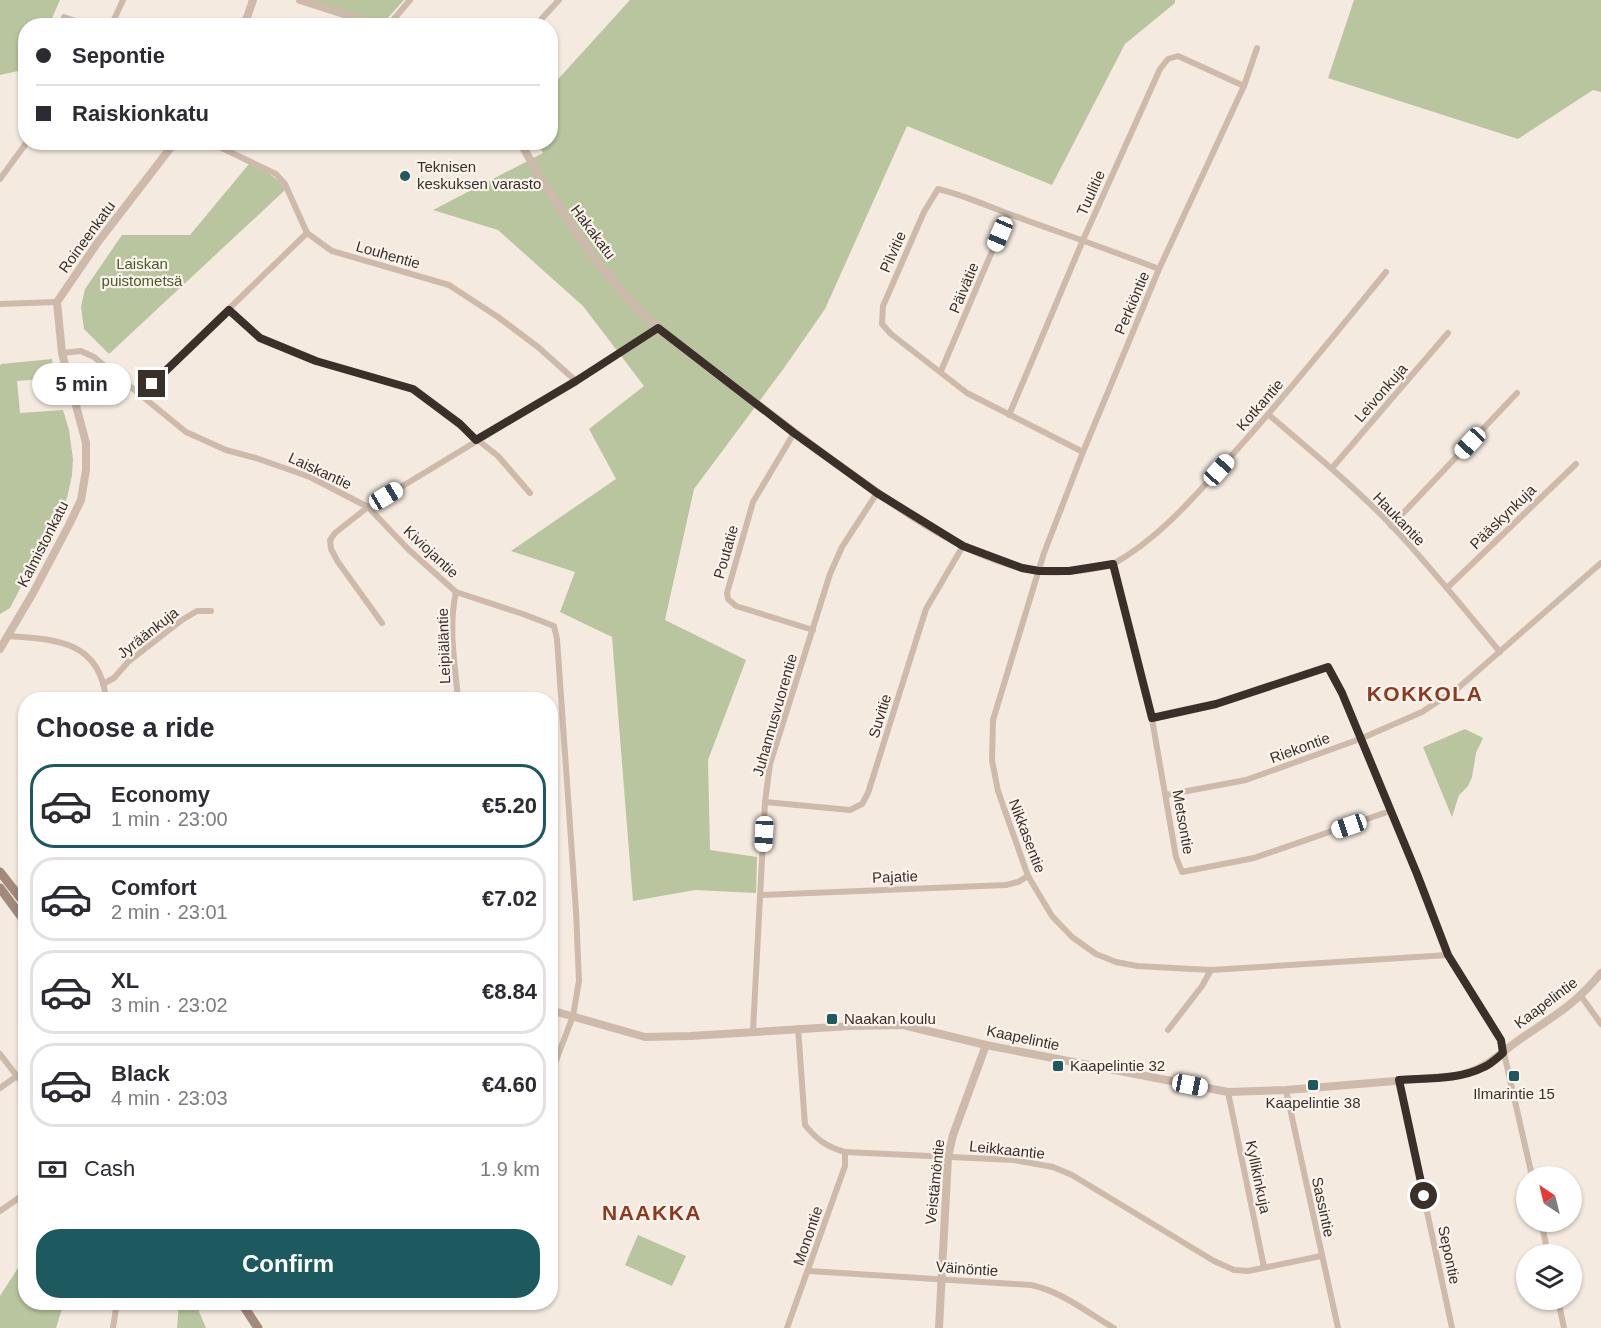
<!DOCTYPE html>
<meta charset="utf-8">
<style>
body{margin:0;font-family:Arial,sans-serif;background:#f2f2f3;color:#2b2b33;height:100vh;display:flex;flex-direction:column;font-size:22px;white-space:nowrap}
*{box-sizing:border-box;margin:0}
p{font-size:20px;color:#7c7c81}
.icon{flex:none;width:33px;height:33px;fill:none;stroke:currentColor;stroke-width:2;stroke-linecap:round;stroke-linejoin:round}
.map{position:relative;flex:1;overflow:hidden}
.drawer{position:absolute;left:18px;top:692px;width:540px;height:618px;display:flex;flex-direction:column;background:#fff;border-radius:24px;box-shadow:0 2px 4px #0004}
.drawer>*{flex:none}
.top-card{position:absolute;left:18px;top:18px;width:540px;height:132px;border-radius:24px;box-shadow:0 2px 4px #0004;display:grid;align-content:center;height:132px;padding:0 18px;background:#fff}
.needle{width:39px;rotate:325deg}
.fabs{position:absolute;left:1516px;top:1166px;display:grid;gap:12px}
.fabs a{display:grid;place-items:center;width:66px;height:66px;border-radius:50%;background:#fff;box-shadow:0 2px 4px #0004;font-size:30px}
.end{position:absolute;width:27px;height:27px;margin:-14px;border:8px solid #3b2f2a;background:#fff;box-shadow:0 0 0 3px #fff}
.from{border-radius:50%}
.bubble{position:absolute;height:42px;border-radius:21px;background:#fff;box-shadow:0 2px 4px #0004;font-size:20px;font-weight:800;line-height:42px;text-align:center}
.car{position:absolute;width:18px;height:36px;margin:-18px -9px;border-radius:8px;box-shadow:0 0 4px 2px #0007;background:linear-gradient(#fff 24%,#345 0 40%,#fff 0 76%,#345 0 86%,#fff 0)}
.top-card b{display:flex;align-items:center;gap:21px;height:57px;font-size:22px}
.top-card b+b{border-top:2px solid #e1e1e2}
.top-card i{width:15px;height:15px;background:#2b2b33}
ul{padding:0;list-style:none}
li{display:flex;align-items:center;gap:18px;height:84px;margin:0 12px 9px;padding:0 6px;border:3px solid #e1e1e2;border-radius:24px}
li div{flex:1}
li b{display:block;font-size:22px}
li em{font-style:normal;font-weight:800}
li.active{border-color:#1d5a5f}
li>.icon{width:54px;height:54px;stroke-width:1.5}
h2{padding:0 18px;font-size:27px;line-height:72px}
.pay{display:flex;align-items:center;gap:15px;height:66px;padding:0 18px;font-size:22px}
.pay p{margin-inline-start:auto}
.cta{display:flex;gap:12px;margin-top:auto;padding:12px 18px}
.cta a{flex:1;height:69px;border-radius:24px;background:#1d5a5f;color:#fff;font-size:24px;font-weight:800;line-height:69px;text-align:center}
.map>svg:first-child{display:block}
.green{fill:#b8c59e}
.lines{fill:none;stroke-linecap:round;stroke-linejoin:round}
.minor{stroke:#cdbaaa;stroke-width:6}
.tertiary{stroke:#cdbaaa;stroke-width:8}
.secondary{stroke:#a1897b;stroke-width:9}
.route{stroke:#3b2f2a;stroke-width:8}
.poi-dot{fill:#1d5a5f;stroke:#fbf4ec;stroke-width:2}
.labels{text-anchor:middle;stroke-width:4.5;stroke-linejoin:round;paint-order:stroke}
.poi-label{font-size:15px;fill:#3b2f2a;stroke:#fbf4ec;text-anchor:start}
.street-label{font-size:15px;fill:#3b2f2a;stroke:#fbf4ec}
.park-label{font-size:15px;fill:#495a2c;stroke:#fbf4ec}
.district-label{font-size:21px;font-weight:bold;letter-spacing:1.5px;fill:#8e391f;stroke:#fbf4ec}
</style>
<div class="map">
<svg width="1601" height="1328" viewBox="0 0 1601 1328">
<rect width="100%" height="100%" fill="#f4eadf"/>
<!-- green -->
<g class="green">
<path d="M0 0H60L49 25 26 26 25 60 18 71 0 75Z"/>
<path d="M311 0H404L384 22 374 24Z"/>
<path d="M630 0H1175V3L1125 44 1052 185 907 126 825 309 784 368 694 489 665 620 746 660 708 760 710 850 757 857 756 893 695 890 633 901 612 637 560 612 575 572 511 551 616 479 589 429 644 386 583 306 498 230 433 210 543 153 537 143 550 142 551 87Z"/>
<path d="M1354 0H1601V92L1593 90 1518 139 1328 78Z"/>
<path d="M249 164C261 170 279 176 285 190L109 354 84 329 81 307 85 289 122 235H190Z"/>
<path d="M52 359 54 378 17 381 20 413 63 410 69 430 73 459 72 475 67 498 10 608 0 614V366L1 364Z"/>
<path d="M1465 729 1483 738 1476 753 1472 777 1468 786 1459 795 1452 817 1423 747Z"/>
<path d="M638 1235 686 1256 672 1286 625 1265Z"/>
<path d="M25 1257 26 1302H64L56 1328H0V1296Z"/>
<path d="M179 1302H195L206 1328H177Z"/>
</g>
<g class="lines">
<!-- minor -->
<g class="minor">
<path d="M64 17 89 26"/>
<path d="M111 26 123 0"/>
<path d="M388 26 410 0"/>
<path d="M535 26 559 0"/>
<path d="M1257 48 1244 86 1159 269 1083 452 1044 553 993 720 992 760 998 791 1028 876 1052 916 1072 937 1096 954 1116 962 1137 966 1211 970 1448 955"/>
<path d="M209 142 276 174 285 184 307 233 332 251 449 285 498 317 538 347 576 381"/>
<path d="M0 179 27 142"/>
<path d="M1386 272C1332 338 1279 404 1221 467 1189 503 1155 541 1113 564L1152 719 1176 857 1182 872 1254 858 1390 811"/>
<path d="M0 304 57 302"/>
<path d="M229 310 260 338 316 361 413 389 498 456 530 493"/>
<path d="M62 353 81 351 94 357 186 432 226 450 256 458 310 477 368 507 408 549 456 592 523 614 554 626 557 639 576 911 579 981 573 1016 550 1076"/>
<path d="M941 371 1008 214"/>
<path d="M140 395 307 233"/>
<path d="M1009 415 1083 240 1160 69 1168 59 1178 56 1244 86"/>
<path d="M1269 415C1311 451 1354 486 1392 526 1430 566 1465 610 1500 652"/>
<path d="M794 433 753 502 727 593 728 599 736 606 813 630"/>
<path d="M1083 452 967 393 891 334 882 324 883 306 924 212 938 189C964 195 987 206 1012 215 1061 233 1110 250 1159 269"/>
<path d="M1332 468 1448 333"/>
<path d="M1391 526 1517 393"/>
<path d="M1447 588 1576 464"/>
<path d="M456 592C448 627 455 664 458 699"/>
<path d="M382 623 338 562 331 549 330 540 335 533 368 507 576 381 658 328"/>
<path d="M7 636C54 639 100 640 106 699"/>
<path d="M103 684 114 678 128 662 182 620 197 611H211"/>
<path d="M1152 719 1216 704 1327 667 1342 693 1417 874 1448 955 1501 1040 1532 1176"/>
<path d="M1166 795 1246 780 1360 739 1422 712 1457 689 1601 563"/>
<path d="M765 802 850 810 862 804 868 793 926 609 963 546"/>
<path d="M761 895 1006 885 1018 882 1028 876"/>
<path d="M1581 996 1601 1024"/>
<path d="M798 1028 805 1125C817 1140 827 1147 845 1152L1014 1160 1053 1167 1072 1175 1214 1261 1234 1270 1248 1271 1321 1256"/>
<path d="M1168 1030 1202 986 1211 970"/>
<path d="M753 1031 765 802 770 764 830 574 842 547 877 493"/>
<path d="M0 1054 26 1088"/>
<path d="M1399 1081 1452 1328"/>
<path d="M0 1088 17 1076"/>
<path d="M1286 1090 1338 1328"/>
<path d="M1228 1092 1264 1267"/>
<path d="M0 1211 26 1193"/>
<path d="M1541 1221 1548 1254"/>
<path d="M809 1271 1031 1285C1061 1291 1088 1313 1114 1328"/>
<path d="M1558 1299 1564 1328"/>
<path d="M113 1328 117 1302"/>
<path d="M787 1328 845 1166V1152"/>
</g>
<!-- tertiary -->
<g class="tertiary">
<path d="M300 0 381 26"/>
<path d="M244 26 253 0"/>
<path d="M520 142C552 199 587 254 631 302 662 335 701 360 737 388 775 418 813 447 853 475 904 512 960 552 1023 568 1052 575 1084 570 1113 564"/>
<path d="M0 649 33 593 69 525 81 500 86 470V443L62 353 57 302 98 242 175 142"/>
<path d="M550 1010 645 1037 690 1036 851 1026 903 1025 986 1045 1228 1092 1286 1090 1456 1076C1487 1069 1495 1057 1519 1040 1552 1017 1575 1005 1601 973"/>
<path d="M939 1328 948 1157 953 1135 986 1045"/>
</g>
<!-- secondary -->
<g class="secondary">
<path d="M0 872 26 905"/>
<path d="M0 888 26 923"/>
<path d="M241 1302 258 1328"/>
</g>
</g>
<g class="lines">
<!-- route -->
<path class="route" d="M152 384 229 310 260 338 316 361 413 389 460 424 476 440 576 381 658 328 794 433 877 493 963 546 1022 568 1039 571H1069L1113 564 1152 718 1216 704 1328 667 1342 693 1417 874 1448 955 1501 1040 1503 1053C1497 1058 1491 1064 1484 1067 1459 1080 1427 1078 1399 1080L1424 1196"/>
</g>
<!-- markers -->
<g class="poi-dot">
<circle cx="405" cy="176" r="6"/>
<rect x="826" y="1013" width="12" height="12" rx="3"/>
<rect x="1052" y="1060" width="12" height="12" rx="3"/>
<rect x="1508" y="1070" width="12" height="12" rx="3"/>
<rect x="1307" y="1079" width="12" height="12" rx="3"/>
</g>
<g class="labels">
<!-- poi labels -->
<g class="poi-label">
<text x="417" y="172">Teknisen<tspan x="417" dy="17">keskuksen varasto</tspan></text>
<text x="844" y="1024">Naakan koulu</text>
<text x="1070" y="1071">Kaapelintie 32</text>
<text x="1514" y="1099" text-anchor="middle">Ilmarintie 15</text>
<text x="1313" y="1108" text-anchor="middle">Kaapelintie 38</text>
</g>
<!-- street labels -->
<g class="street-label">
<text transform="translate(1091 193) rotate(-66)" y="5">Tuulitie</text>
<text transform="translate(593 232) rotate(53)" y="5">Hakakatu</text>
<text transform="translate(87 237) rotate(-54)" y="5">Roineenkatu</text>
<text transform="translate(893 252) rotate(-66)" y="5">Pilvitie</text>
<text transform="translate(388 255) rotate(16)" y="5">Louhentie</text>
<text transform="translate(964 288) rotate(-67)" y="5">Päivätie</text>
<text transform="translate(1132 303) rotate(-67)" y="5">Perkiöntie</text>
<text transform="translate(1381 393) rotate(-49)" y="5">Leivonkuja</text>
<text transform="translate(1260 405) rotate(-49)" y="5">Kotkantie</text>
<text transform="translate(320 471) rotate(25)" y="5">Laiskantie</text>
<text transform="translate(1503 517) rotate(-44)" y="5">Pääskynkuja</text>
<text transform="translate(1399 519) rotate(46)" y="5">Haukantie</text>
<text transform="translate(43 544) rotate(-63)" y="5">Kalmistonkatu</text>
<text transform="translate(431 552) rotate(43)" y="5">Kiviojantie</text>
<text transform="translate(726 552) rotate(-74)" y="5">Poutatie</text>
<text transform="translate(148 633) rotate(-38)" y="5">Jyräänkuja</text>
<text transform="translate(444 646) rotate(-92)" y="5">Leipiäläntie</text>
<text transform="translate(775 715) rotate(-74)" y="5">Juhannusvuorentie</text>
<text transform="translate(880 716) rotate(-73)" y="5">Suvitie</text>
<text transform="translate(1300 748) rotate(-20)" y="5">Riekontie</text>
<text transform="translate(1183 822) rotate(80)" y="5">Metsontie</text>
<text transform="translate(1027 836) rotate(69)" y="5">Nikkasentie</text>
<text transform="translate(895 877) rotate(-2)" y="5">Pajatie</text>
<text transform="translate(1546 1003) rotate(-37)" y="5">Kaapelintie</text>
<text transform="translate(1023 1038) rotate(12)" y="5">Kaapelintie</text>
<text transform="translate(1007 1150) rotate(6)" y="5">Leikkaantie</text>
<text transform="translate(1258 1177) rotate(78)" y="5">Kyllikinkuja</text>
<text transform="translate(935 1182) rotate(-84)" y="5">Veistämöntie</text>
<text transform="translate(1323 1207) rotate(78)" y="5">Sassintie</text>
<text transform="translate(808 1236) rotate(-71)" y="5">Monontie</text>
<text transform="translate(1449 1255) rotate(78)" y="5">Sepontie</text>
<text transform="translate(967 1269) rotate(4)" y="5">Väinöntie</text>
</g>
<!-- park labels -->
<g class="park-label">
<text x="142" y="269">Laiskan<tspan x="142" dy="17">puistometsä</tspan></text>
</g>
<!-- district labels -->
<g class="district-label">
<text x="1425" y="701">KOKKOLA</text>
<text x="652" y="1220">NAAKKA</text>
</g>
</g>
</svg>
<div class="fabs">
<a><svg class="needle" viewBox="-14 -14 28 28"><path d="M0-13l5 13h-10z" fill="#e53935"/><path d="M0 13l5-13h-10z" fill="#7c7c81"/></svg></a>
<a><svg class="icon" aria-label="layers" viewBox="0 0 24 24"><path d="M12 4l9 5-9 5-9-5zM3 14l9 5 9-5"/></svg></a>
</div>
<i class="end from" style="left:1424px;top:1196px"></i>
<i class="end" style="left:152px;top:384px"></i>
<div class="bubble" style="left:32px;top:363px;width:99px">5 min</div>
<i class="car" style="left:1000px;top:234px;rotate:203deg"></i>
<i class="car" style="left:1470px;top:443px;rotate:223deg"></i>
<i class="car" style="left:1219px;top:470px;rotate:42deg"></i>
<i class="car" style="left:386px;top:496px;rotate:59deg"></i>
<i class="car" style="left:1349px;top:826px;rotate:251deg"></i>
<i class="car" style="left:764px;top:834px;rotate:183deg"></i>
<i class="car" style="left:1190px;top:1085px;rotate:101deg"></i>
<div class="top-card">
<b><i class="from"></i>Sepontie</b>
<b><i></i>Raiskionkatu</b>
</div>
<section class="drawer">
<h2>Choose a ride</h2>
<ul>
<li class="active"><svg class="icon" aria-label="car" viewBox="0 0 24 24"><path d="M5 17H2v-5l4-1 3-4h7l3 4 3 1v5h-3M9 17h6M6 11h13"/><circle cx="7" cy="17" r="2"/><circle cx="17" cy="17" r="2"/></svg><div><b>Economy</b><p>1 min · 23:00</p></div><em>€5.20</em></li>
<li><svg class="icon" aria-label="car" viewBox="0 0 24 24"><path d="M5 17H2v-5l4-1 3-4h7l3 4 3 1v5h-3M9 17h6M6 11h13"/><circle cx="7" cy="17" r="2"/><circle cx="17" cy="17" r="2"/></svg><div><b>Comfort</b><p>2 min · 23:01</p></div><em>€7.02</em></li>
<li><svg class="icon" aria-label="car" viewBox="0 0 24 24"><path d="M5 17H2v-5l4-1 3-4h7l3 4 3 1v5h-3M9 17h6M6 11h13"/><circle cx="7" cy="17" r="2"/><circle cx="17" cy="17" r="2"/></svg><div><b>XL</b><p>3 min · 23:02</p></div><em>€8.84</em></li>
<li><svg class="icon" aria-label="car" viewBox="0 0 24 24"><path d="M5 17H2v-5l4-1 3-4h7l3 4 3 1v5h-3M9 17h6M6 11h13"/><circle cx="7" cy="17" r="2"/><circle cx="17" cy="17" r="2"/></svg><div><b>Black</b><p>4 min · 23:03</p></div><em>€4.60</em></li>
</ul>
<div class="pay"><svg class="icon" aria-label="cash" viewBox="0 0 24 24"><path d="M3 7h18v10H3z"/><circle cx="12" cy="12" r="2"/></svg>Cash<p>1.9 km</p></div>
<div class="cta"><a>Confirm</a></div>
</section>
</div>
